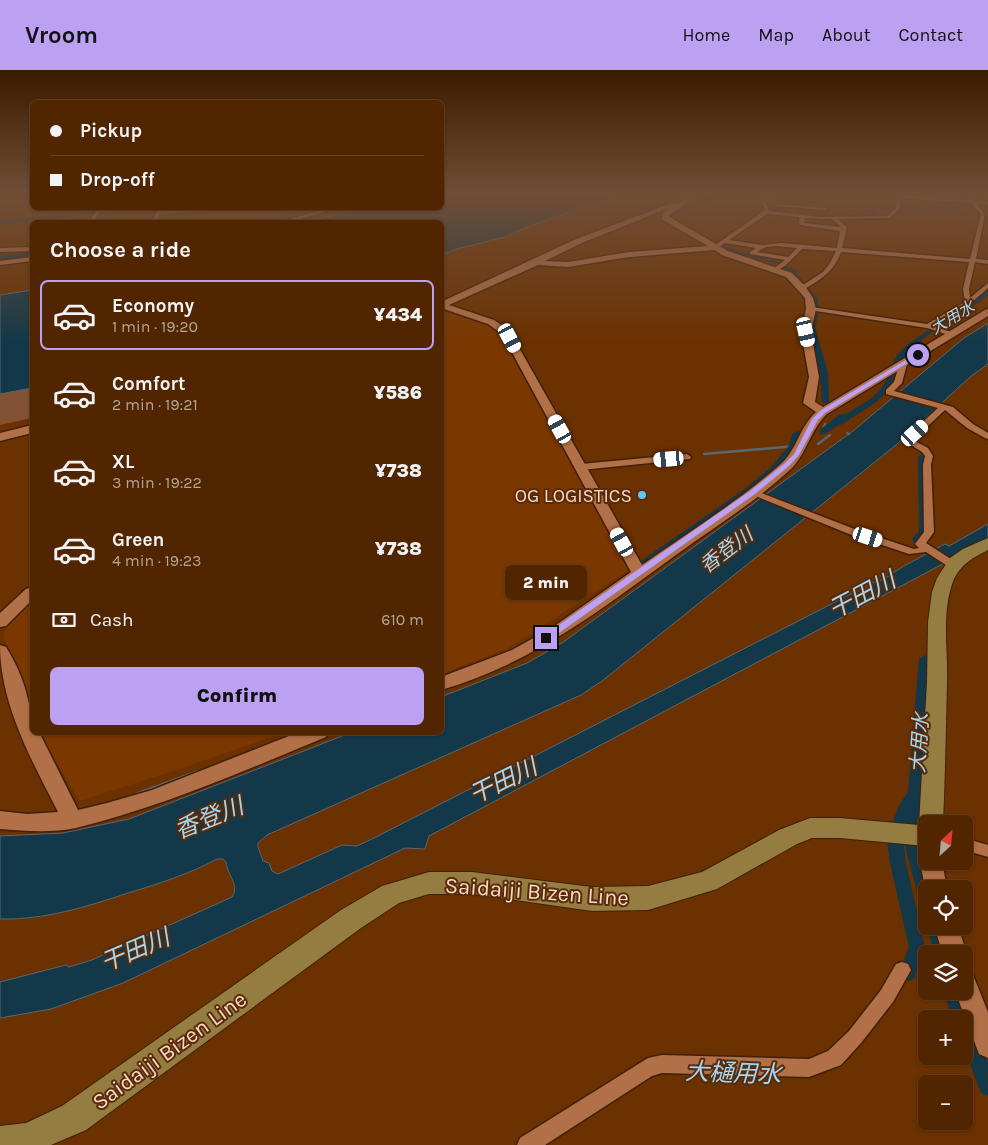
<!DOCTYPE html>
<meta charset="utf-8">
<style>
body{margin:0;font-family:Karla,"Noto Sans JP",sans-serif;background:#5a310f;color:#f1f3f6;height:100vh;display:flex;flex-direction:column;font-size:19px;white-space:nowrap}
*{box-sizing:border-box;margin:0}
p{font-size:16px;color:#b4a599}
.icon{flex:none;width:28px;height:28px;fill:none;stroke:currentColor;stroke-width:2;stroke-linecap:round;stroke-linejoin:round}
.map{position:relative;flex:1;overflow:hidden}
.side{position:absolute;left:30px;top:150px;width:414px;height:515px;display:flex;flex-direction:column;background:#502500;border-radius:8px;box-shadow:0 1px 4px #0004,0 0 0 1px #674222}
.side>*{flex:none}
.hud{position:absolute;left:30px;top:30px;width:414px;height:110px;border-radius:8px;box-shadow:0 1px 4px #0004,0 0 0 1px #674222;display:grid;align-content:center;height:110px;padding:0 20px;background:#502500}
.needle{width:32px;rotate:26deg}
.tools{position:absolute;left:918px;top:745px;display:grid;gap:10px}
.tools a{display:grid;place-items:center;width:55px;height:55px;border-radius:8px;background:#502500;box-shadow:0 1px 4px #0004,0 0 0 1px #674222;font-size:25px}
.end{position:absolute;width:22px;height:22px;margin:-11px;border:6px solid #bca0f2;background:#111;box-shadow:0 0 0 2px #111}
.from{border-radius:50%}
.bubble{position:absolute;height:35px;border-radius:8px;background:#502500;box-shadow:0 1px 4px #0004,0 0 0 1px #674222;font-size:16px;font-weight:800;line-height:35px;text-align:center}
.car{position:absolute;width:15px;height:30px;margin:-15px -8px;border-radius:6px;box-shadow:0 0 4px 1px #0007;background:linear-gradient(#fff 24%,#345 0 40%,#fff 0 76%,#345 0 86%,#fff 0)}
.hud b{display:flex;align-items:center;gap:18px;height:48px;font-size:19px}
.hud b+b{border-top:1px solid #674222}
.hud i{width:12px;height:12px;background:#f1f3f6}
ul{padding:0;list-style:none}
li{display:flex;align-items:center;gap:15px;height:70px;margin:0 10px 8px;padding:0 10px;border:2px solid transparent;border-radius:8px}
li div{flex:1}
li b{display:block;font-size:19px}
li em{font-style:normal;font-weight:800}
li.current{border-color:#bca0f2}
li>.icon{width:45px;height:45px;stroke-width:1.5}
h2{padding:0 20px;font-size:22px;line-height:60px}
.pay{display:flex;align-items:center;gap:12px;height:55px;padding:0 20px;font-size:19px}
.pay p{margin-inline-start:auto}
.cta{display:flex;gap:10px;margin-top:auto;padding:10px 20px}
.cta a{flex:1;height:58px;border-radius:8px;background:#bca0f2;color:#111;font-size:20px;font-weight:800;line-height:58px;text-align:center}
header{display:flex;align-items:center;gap:30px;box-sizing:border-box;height:70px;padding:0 25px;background:#bca0f2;color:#111}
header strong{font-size:24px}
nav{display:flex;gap:28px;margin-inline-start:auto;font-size:18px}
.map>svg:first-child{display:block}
.built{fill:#7a3700}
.green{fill:#835234}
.water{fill:#133849;stroke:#59686e}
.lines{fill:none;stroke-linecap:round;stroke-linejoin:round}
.stream-far1{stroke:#59686e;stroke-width:2.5}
.stream{stroke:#59686e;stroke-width:4}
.canal{fill:#133849;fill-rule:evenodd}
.street-casing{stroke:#41200b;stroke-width:3}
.secondary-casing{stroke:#41200b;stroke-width:3}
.primary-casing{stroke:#41200b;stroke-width:2}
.street{fill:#b17048;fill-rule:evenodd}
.secondary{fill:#b17048;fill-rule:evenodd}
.primary{fill:#957d42;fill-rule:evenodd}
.route{fill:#bca0f2}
.poi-dot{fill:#68c4f0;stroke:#582b0b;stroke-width:2}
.labels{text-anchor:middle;stroke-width:4;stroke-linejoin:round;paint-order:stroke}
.far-water-label{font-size:16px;font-style:italic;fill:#a5d6f1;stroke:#582b0b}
.poi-label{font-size:19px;fill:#fdd8c3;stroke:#582b0b;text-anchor:end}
.water-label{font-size:20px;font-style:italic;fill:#a5d6f1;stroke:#582b0b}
.near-street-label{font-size:22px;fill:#fdd8c3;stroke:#582b0b}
.near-water-label{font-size:24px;font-style:italic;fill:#a5d6f1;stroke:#582b0b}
</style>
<header>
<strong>Vroom</strong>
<nav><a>Home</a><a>Map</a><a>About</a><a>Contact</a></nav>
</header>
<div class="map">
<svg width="988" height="1075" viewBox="0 0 988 1075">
<rect width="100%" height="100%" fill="#6b3100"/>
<!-- built -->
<g class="built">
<path d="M442 241 477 250 491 256 501 264 629 500 509 578 441 604Z"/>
<path d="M32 528V651L20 603 3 567 8 550Z"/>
<path d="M39 663H283L177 700 79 731Z"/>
</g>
<!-- green -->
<path class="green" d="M32 318V348L0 355V324Z"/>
<!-- water -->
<g class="water">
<path d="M441 125H618L530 156 505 167 457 179 441 185V152H308L360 138H441Z"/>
<path d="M32 220V318L0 324V225Z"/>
<path d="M988 253V294L970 307 896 375 602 611 581 625 267 765 258 773V777L263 791 269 793 272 801 278 804 342 775 357 776 374 768 853 523 858 524 873 513 884 509 904 496 945 474 949 476 988 454V470L429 766 425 779 405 778 123 913 51 939 0 948V912L66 895 69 897 92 890 232 827C240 814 227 805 226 792L223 789H217C189 804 158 814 128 823 86 837 44 850 0 849V766L63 763 129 749 350 663 441 662V627L527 593 562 573 853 361 964 268Z"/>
</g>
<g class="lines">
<!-- stream-far1 -->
<g class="stream-far1">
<path d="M846 347 850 348"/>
<path d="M825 354 824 357H826"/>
<path d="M847 363 849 364"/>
<path d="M818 374 830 365"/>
<path d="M704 384 796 376"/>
</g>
<!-- stream -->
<path class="stream" d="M138 724 198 702"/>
<!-- canal -->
<g class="canal">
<path d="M4 125H32V127L6 126Z"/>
<path d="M716 125H721L670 146 675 152H671L664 146Z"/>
<path d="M976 125H984L970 128 968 127Z"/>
<path d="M961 131 965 132 952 143 875 138 878 147 877 150 842 148 844 147H874L870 139 874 136 951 140Z"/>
<path d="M97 138H101L92 144 0 155V151L91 142Z"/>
<path d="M309 138H315L266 152H260Z"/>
<path d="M719 176H723L785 194 780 195 719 178Z"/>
<path d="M32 182V186L0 190V186Z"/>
<path d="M783 196 799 201 797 204 818 229 819 241 815 258 828 303 829 334 822 332 820 303 809 258 813 240 812 229 792 205 793 202 783 198Z"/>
<path d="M988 220V225L981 231C953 250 917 266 899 296H893L892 294 898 284 908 274Z"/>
<path d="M891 301 898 303C889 329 864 339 843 354 834 355 829 365 820 364V360L840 344H846C869 330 879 327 891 301Z"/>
<path d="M799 361 803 364 800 367 795 380 776 402 748 425 646 497H638L637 495 638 493 742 421 770 398 788 377 793 363Z"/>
<path d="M922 384 926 387 929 462 920 472 916 473 911 470 919 461 918 387Z"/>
<path d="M925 585 931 589 919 757 917 761 912 763 907 761 905 757 901 764 899 765 903 770 906 793 925 877 914 909 908 911 902 909 899 903 909 877 890 793 887 770 892 765 889 760 900 734 908 722 919 589Z"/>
<path d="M912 767 917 769 920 773 932 819H926V832L920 830 918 825 904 773 907 769Z"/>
<path d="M964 775 973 778 976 782 973 786 968 788 964 787Z"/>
<path d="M929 856H943L951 884H934L928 860Z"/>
<path d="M944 921H962L970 948 988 992V1026L981 1023 964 978V949H952Z"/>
</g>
<defs>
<g id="street">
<path d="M769 125H773L772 129 766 132 769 141 820 147 887 146 896 138V125L969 130 965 125H969L974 131 988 132V134H977L985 144 976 189 988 190V194L975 192 969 219 970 228 988 213V218L970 234 933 256 954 263V265L952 266 927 258 809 240 808 239 811 237 927 254 965 232 963 219 969 192 841 182C835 200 821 210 804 219H800V217L823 202 830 193 836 181 802 179 786 195 775 202 773 199 785 190 750 184V182L756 178 725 173 716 179 711 178 764 141 765 139 761 132ZM900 128 971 133 981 144 970 189 842 178 847 157 838 149 890 148 900 138ZM767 144 801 147 799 151 800 155 840 161 837 178 781 173 761 175 729 170ZM805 148 832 149 841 157 804 153ZM776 176 797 178 788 187 757 182 766 177Z"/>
<path d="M776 134 825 138 827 139 825 140 774 136Z"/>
<path d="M98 138H102L101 139H160L162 140 161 141 234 138 236 139 160 144 157 151 155 152H117L153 150 157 141 100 142 93 152H89Z"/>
<path d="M32 177V181L0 182V178Z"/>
<path d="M900 292 907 294 902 313 894 321 953 337 973 354 988 363V369L985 368 967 358 945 340 913 370 928 378 933 386 931 395 934 462 926 473 957 493 958 495 957 497H949L926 482 909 484 849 464 748 423 750 421H756L857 460 914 479 919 478 915 474 924 462 923 395 925 386 922 382 903 370 938 338 886 324V320L894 312Z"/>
<path d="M687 384 691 387 690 389 581 400 577 397 581 394Z"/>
<path d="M964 768 988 775V787L964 780Z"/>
<path d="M902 892 908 894 911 900 893 932 861 973 841 995 809 1007 662 1003 652 1006 545 1075H517L520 1068 648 988 662 985 809 989 828 981 849 961 881 920 896 894Z"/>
</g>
<g id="secondary">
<path d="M693 125 696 127 695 128 668 146 728 181 792 203 805 216 813 228 816 239 811 262 819 307 815 332 823 337 985 240 988 239V246L827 344C811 359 807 382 792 398 759 429 719 454 683 480 605 536 535 593 441 620V607L512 580 553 557 631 502 502 264 488 254 441 238V232L576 169 672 133 677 134ZM669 138 664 142 661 149 708 176 629 182 568 192 545 191 582 173ZM715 180 722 185 786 207 805 228 806 239 801 262 809 307 803 333 816 342C800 356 797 379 782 393 739 431 689 462 642 495L509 260 494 250 449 235 538 195 568 197 629 187Z"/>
<path d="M329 138H338L290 152H280Z"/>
<path d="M32 187V191L0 195V191Z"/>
<path d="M32 355V363L0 371V363Z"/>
<path d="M32 517V530L6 556 0 557V543L26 519Z"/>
<path d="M0 575 6 577C22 602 32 633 32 662H39L78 740 107 733 152 720 299 662H328L326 667C244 701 162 737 76 758 52 763 24 761 0 759V741L27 744 58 742C32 691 0 634 0 575Z"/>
<path d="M926 783V791H942L947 819H926V823L920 791 923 784Z"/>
<path d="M934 856H958L967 884 964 892V884H943Z"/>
<path d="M964 901 973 905 988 942V988L979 984 955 921H964Z"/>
</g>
<path id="primary" d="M988 468V480C974 487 961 494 954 509 941 541 948 578 947 612 946 659 945 706 943 754H926V776L840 768H812L797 774 717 819 648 840 592 841 472 824H429L399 833 361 858 86 1060 51 1075H0V1056L26 1053 62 1036 341 840 382 816 429 802H472L592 817 648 816 702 802 779 760 810 748H840L919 755 927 612 928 552 932 522 937 508 950 488 963 479Z"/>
</defs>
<!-- street casing -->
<use href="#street" class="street-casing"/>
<!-- secondary casing -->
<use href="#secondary" class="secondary-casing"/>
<!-- primary casing -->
<use href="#primary" class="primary-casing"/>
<!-- street -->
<use href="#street" class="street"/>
<!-- secondary -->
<use href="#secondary" class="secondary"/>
<!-- primary -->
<use href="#primary" class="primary"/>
</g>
<!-- sky -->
<linearGradient id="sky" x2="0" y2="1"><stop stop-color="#3b1b00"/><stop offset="0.45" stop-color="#714e37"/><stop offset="1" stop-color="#714e37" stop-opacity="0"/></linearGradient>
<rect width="988" height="275" fill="url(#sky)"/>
<!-- route -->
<path class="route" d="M916 284 921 285 825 343 818 350 799 385 789 396 755 424 549 570H543V566L750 421 785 393 794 384 812 349 821 340Z"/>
<!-- markers -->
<circle class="poi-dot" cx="642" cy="425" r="5"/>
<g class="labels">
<!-- far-water labels -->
<g class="far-water-label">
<text transform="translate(952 247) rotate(-31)" y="6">大用水</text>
</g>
<!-- poi labels -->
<g class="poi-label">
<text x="632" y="432">OG LOGISTICS</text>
</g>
<!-- water labels -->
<g class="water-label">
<text transform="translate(726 480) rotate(-37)" y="7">香登川</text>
<text transform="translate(919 673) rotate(-86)" y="7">大用水</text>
</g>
<!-- near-street labels -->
<g class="near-street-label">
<text transform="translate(537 821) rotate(4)" y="8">Saidaiji Bizen Line</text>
<text transform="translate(169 980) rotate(-36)" y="8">Saidaiji Bizen Line</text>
</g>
<!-- near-water labels -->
<g class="near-water-label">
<text transform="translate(862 525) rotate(-28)" y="8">干田川</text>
<text transform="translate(503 711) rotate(-26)" y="8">干田川</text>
<text transform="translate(209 748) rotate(-22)" y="8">香登川</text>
<text transform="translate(135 880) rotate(-23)" y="8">干田川</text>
<text transform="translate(733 1003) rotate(2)" y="8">大樋用水</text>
</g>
</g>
</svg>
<div class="tools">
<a><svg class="needle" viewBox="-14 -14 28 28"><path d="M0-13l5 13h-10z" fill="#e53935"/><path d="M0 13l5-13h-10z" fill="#b4a599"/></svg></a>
<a><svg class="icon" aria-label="locate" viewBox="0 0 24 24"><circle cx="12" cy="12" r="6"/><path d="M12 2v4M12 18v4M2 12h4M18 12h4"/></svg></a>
<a><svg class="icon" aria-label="layers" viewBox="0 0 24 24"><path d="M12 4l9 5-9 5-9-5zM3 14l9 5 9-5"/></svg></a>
<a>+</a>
<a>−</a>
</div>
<i class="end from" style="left:918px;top:285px"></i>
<i class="end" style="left:546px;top:568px"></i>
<div class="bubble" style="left:505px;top:495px;width:82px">2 min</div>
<i class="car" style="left:806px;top:262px;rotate:167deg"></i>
<i class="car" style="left:510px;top:268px;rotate:152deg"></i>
<i class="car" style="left:560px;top:359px;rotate:331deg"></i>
<i class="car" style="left:915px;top:363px;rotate:48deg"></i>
<i class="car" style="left:669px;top:389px;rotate:265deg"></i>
<i class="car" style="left:868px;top:467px;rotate:108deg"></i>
<i class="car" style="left:622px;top:472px;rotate:331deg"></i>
<div class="hud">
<b><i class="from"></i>Pickup</b>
<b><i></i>Drop-off</b>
</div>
<section class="side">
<h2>Choose a ride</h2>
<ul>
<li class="current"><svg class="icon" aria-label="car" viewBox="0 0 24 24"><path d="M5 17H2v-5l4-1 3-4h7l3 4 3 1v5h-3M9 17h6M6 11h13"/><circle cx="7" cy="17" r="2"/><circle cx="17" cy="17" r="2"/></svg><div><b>Economy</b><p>1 min · 19:20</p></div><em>¥434</em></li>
<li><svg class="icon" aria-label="car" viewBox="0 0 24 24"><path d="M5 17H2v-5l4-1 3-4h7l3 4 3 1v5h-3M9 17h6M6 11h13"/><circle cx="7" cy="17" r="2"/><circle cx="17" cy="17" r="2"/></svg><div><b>Comfort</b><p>2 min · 19:21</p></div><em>¥586</em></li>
<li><svg class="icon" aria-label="car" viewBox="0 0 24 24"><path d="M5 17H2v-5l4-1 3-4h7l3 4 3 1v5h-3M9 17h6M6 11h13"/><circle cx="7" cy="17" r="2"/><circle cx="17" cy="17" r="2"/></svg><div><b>XL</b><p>3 min · 19:22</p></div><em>¥738</em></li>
<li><svg class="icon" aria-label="car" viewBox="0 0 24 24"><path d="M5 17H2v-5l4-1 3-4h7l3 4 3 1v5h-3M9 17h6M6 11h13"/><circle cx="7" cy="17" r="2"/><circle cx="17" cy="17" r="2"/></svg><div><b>Green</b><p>4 min · 19:23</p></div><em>¥738</em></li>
</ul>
<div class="pay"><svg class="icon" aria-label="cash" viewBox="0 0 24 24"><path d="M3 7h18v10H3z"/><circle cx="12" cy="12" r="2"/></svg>Cash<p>610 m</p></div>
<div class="cta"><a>Confirm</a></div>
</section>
</div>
